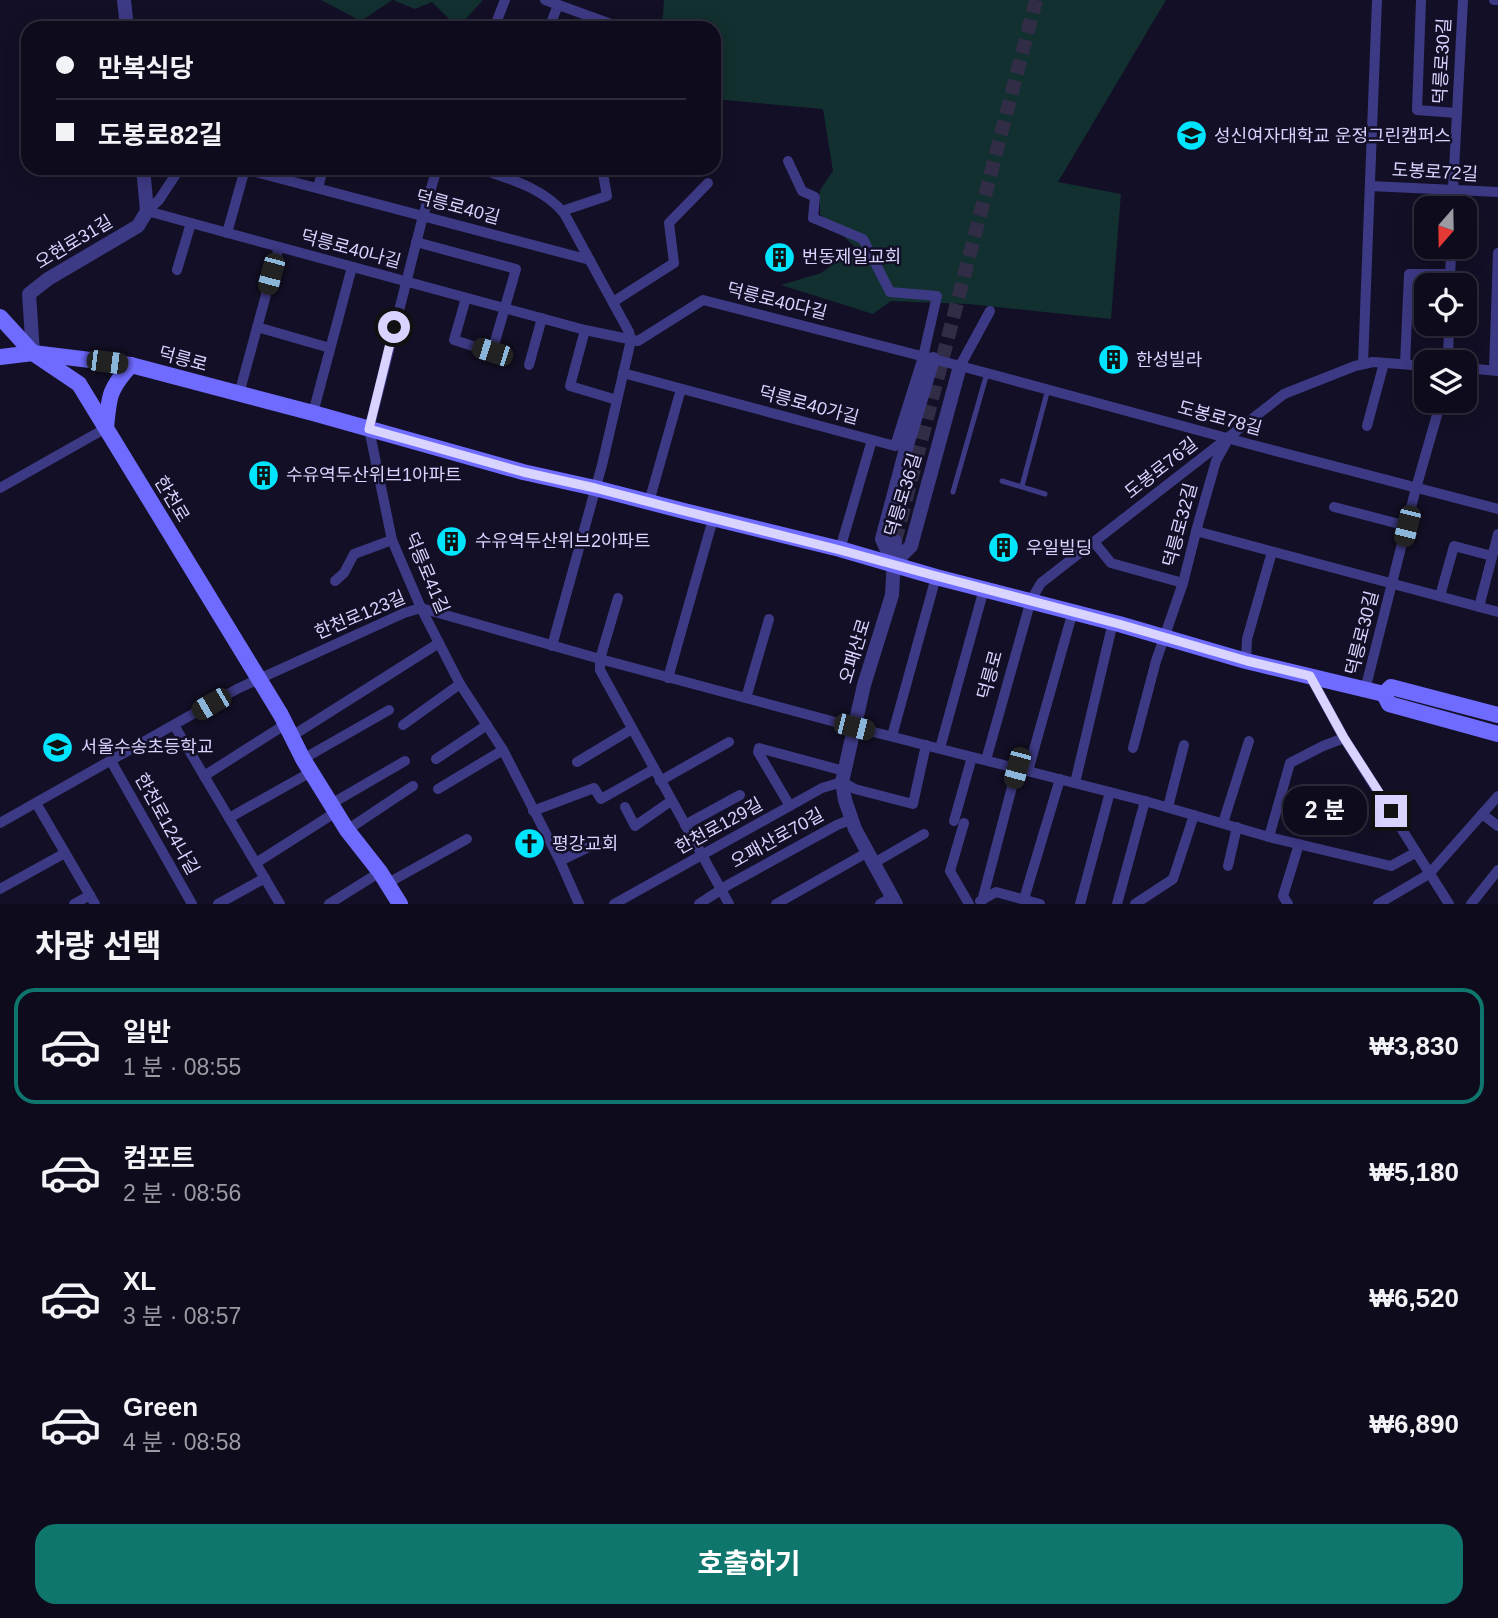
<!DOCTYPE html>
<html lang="ko">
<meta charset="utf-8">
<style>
body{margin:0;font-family:Arial,"Noto Sans KR",sans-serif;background:#171425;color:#f1f3f6;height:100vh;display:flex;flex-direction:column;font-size:26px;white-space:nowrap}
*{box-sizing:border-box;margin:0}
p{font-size:23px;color:#9b9ba3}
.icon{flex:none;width:38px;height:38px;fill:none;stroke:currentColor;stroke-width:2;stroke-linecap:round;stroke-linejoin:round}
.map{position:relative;height:904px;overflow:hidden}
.details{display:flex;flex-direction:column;background:#0e0b1c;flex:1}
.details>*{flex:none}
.hud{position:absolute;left:21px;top:21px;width:700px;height:154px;border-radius:21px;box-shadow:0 4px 18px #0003,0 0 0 2px #2e2b3b;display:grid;align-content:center;height:154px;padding:0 35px;background:#0e0b1c}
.needle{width:46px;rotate:200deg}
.controls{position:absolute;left:1414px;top:196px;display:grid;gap:14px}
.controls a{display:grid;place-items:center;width:63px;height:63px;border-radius:14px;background:#0e0b1c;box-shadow:0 4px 18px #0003,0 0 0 2px #2e2b3b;font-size:35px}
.end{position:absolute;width:32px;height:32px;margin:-16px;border:9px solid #d9d4ff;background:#111;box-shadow:0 0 0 4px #111}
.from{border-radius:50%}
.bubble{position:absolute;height:49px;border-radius:21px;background:#0e0b1c;box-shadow:0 4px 18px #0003,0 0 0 2px #2e2b3b;font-size:23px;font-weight:700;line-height:49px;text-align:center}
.car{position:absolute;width:21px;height:42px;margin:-21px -10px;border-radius:9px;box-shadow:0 0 5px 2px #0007;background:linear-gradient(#222 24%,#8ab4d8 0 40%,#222 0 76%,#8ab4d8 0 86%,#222 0)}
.hud b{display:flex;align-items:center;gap:24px;height:66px;font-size:26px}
.hud b+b{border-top:2px solid #2e2b3b}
.hud i{width:18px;height:18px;background:#f1f3f6}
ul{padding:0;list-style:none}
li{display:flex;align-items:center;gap:21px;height:116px;margin:0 14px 10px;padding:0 21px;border:4px solid transparent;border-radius:21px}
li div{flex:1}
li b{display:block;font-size:26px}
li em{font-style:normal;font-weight:700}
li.current{border-color:#0f766e}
li>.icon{width:63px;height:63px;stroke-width:1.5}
h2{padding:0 35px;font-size:32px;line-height:84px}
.cta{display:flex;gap:14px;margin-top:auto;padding:14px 35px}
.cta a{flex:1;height:80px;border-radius:21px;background:#0f766e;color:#fff;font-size:28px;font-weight:700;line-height:80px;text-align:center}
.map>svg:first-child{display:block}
.green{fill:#12302f}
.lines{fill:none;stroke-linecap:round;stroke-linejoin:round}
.tertiary-tunnel{stroke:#312d47;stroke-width:14;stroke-dasharray:14 7;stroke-linecap:butt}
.service{stroke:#3d3a85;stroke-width:5}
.minor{stroke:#3d3a85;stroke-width:10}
.tertiary{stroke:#3d3a85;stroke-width:14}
.secondary{stroke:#6f6bff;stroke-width:16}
.route{stroke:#d9d4ff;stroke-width:9}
.labels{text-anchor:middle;stroke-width:5;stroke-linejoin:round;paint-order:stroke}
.street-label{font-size:18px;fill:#d9d4ff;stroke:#130f26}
.poi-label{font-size:18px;fill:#d9d4ff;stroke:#130f26;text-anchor:start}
</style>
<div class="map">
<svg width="1498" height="904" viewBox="0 0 1498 904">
<rect width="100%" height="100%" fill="#130f26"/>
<!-- green -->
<g class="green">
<path d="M321 0H392L361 21Z"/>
<path d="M393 0H483L465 20 452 22 432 2 415 9Z"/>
<path d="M664 0H1166L1058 182 1121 194 1111 319 968 304 891 301 873 314 781 285 821 273 856 248 820 214V190L833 171 823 109 714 99V28H662Z"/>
</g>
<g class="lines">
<!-- tertiary-tunnel -->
<path class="tertiary-tunnel" d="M895 541 1036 0"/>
<!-- service -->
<g class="service">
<path d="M1002 481 1045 494"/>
<path d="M1022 486 1048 389"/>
<path d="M953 492 987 373"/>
</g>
<!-- minor -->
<g class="minor">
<path d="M545 0 622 28"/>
<path d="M1421 0 1417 110 1456 113"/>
<path d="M1494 0H1498"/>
<path d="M494 28 505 0"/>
<path d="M549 28 558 5"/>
<path d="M180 168 159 200 147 211 585 330 638 341 703 300 968 368 1249 444 1498 509"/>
<path d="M240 168 590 260"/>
<path d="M437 168 423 216 369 429 392 540 421 608 460 684 503 750 560 861 579 904"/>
<path d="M478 168C509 179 542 187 564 213L629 332 631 340 602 465 552 646"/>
<path d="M1370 186 1498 192"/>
<path d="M318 188 323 168"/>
<path d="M1452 208 1463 0"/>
<path d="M562 211 607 196 602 168"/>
<path d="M227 233 245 169"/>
<path d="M416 242 516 269 492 352 454 340 466 298"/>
<path d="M177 270 191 223"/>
<path d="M1450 285 1451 247"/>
<path d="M613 302 674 263 669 223 708 183"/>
<path d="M257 327 330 348"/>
<path d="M585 330 570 386 617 400"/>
<path d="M1448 362 1449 324"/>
<path d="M1363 364 1377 0"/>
<path d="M1405 364 1409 274H1450"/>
<path d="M529 365 542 318"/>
<path d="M960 366 990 311"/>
<path d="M1465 368 1498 371"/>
<path d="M1494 370 1498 253"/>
<path d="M623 373 895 446 923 357 937 296 890 292 863 239 813 218 815 197 802 191 788 161"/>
<path d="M239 394 279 247"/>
<path d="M313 413 352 267"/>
<path d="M1367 426 1384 363"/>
<path d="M0 488 106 428"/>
<path d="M649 502 681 389"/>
<path d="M1334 507 1407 526"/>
<path d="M1196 531 1498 612"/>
<path d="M1094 542 1111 563 1183 583"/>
<path d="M840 549 872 440"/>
<path d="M335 581 344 573 354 554 392 540"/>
<path d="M1440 596 1454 546 1492 556"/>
<path d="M618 598 600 659V670L729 904"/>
<path d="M1479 607 1498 534"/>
<path d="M1246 661 1247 639 1272 552"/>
<path d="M1310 676 1344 738 1449 904"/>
<path d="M668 678 713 519"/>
<path d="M1365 690 1416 488 1441 401"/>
<path d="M746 698 769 619"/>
<path d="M174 725 280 904"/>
<path d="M403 725 460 684"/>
<path d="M292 736 439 643"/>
<path d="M892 736 936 577"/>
<path d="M940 748 984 589"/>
<path d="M1133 748 1156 661 1183 583 1198 524 1216 461 1226 443"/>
<path d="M303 759 389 710"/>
<path d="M436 759 487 725"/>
<path d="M986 760 1031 600 1041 583 1284 394 1355 366 1373 362 1426 366"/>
<path d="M111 761 192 904"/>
<path d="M577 762 632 729"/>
<path d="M1028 771 1073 611"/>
<path d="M204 776 286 724"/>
<path d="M660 781 729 742"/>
<path d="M1075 783 1113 622"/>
<path d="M438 789 503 750"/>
<path d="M36 803 95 904"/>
<path d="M331 804 405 761"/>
<path d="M790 806 758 752 759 748 844 771"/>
<path d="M625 807 635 826 671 801"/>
<path d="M1168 807 1184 745"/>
<path d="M533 811 594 788 601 799 654 769"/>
<path d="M1482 814 1498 826"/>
<path d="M229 818 311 772"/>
<path d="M954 821 972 757"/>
<path d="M0 823 237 689 404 613 421 608 600 659 854 727 1145 801 1269 837 1391 866 1415 853"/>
<path d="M964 823 950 871 969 904"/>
<path d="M1223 823 1249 741"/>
<path d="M685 825 740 795"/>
<path d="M347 830 413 786"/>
<path d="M1269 837 1290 763 1323 746 1344 738"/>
<path d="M560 861 597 843"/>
<path d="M256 863 336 812"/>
<path d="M874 863 924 834"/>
<path d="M1228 866 1237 827"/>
<path d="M388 883 467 839"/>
<path d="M0 889 65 853"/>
<path d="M1024 899 1060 779"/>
<path d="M980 901 996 892 1040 904"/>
<path d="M982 901 1017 768"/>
<path d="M74 904 90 895"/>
<path d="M218 904 265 878"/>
<path d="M329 904 380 872"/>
<path d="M614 904 822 788 842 782 855 789 913 804 926 745"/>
<path d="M699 904 728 885 837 825 852 819"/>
<path d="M776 904 868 852"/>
<path d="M880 904 892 897"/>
<path d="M1080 904 1110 792"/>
<path d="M1117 904 1145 801"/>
<path d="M1135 904 1173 879 1194 815"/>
<path d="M1288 904 1283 896 1299 844"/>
<path d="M1378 904 1429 874 1498 796"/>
<path d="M1471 904 1498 870"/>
</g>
<!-- tertiary -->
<g class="tertiary">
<path d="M124 0 127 28"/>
<path d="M33 353 29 294 48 279 138 226 147 211 143 168"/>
<path d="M895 541 892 595 864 685 842 782 845 800 855 829 896 904"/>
<path d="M893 563 882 539 907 445 933 359"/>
<path d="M893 564 911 546 960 366"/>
</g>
<!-- secondary -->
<g class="secondary">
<path d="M0 317 33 353 79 384 281 715 303 759 347 830 380 872 400 904"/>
<path d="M0 357 33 353 131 365 313 413 523 472 595 488 684 511 840 549 936 577 1119 624 1246 661 1384 694"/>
<path d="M106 428C109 396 109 389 131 365"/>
<path d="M1384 694 1389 704 1498 734"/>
<path d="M1384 694 1391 687 1498 715"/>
</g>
</g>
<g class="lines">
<!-- route -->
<path class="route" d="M394 327 369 429 523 472 595 488 684 511 840 550 936 576 1119 624 1247 661 1310 676 1344 738 1391 811"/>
</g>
<!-- icons -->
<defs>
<symbol id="university-disc" viewBox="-11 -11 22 22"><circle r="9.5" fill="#00e5ff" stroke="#130f26"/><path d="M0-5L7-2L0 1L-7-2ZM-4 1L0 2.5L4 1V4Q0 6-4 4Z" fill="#111"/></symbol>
<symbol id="building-disc" viewBox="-11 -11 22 22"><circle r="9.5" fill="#00e5ff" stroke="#130f26"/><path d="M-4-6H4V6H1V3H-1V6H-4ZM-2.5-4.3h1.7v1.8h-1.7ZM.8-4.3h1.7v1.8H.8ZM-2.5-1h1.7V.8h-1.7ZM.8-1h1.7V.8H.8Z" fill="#111"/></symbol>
<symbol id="school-disc" viewBox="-11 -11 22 22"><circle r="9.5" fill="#00e5ff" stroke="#130f26"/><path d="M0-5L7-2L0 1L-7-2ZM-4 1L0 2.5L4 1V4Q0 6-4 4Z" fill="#111"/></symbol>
<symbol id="church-disc" viewBox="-11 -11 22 22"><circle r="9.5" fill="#00e5ff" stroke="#130f26"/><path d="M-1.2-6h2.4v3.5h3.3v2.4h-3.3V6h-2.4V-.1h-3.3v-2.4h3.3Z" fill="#111"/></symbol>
</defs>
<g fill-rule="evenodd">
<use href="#university-disc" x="1174" y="118" width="35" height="35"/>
<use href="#building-disc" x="762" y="240" width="35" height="35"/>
<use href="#building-disc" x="1096" y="342" width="35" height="35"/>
<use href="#building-disc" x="246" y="458" width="35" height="35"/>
<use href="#building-disc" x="434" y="524" width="35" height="35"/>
<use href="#building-disc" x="986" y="530" width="35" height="35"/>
<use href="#school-disc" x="40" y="730" width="35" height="35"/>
<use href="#church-disc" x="512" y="826" width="35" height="35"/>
</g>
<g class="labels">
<!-- street labels -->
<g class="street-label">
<text transform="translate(1442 61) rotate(-87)" y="6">덕릉로30길</text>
<text transform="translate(1435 172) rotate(3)" y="6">도봉로72길</text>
<text transform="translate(458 207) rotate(15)" y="6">덕릉로40길</text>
<text transform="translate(74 242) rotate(-31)" y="6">오현로31길</text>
<text transform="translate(351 249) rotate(15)" y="6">덕릉로40나길</text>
<text transform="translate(777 301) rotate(14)" y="6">덕릉로40다길</text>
<text transform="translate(183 359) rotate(15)" y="6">덕릉로</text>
<text transform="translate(809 405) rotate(15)" y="6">덕릉로40가길</text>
<text transform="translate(1220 418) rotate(15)" y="6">도봉로78길</text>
<text transform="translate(1161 468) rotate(-38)" y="6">도봉로76길</text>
<text transform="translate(903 495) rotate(-73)" y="6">덕릉로36길</text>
<text transform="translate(172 499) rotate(59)" y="6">한천로</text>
<text transform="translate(1180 525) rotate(-75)" y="6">덕릉로32길</text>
<text transform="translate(427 573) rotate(67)" y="6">덕릉로41길</text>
<text transform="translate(360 615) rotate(-23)" y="6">한천로123길</text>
<text transform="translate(1362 633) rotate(-76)" y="6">덕릉로30길</text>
<text transform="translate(855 651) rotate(-73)" y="6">오패산로</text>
<text transform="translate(990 675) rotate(-75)" y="6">덕릉로</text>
<text transform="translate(167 824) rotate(61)" y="6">한천로124나길</text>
<text transform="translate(719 826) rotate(-29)" y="6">한천로129길</text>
<text transform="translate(777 838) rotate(-29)" y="6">오패산로70길</text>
</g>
<!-- poi labels -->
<g class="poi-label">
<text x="1214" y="142">성신여자대학교 운정그린캠퍼스</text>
<text x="802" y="263">번동제일교회</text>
<text x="1136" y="366">한성빌라</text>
<text x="286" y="481">수유역두산위브1아파트</text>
<text x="475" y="547">수유역두산위브2아파트</text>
<text x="1026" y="554">우일빌딩</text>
<text x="81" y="753">서울수송초등학교</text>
<text x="552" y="850">평강교회</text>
</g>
</g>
</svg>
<div class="controls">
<a><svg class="needle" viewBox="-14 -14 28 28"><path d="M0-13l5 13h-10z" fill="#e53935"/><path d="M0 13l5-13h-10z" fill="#9b9ba3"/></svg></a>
<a><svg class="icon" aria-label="locate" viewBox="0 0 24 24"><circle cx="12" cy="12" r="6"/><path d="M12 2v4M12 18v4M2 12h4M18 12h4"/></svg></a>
<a><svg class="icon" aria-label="layers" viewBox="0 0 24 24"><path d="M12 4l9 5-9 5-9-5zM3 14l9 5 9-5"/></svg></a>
</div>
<i class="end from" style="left:394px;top:327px"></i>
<i class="end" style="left:1391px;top:811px"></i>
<div class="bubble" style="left:1283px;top:786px;width:84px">2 분</div>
<i class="car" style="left:271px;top:274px;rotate:195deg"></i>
<i class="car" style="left:492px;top:352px;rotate:288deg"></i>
<i class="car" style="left:107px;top:362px;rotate:97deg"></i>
<i class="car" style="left:1407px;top:526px;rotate:194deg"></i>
<i class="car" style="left:211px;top:704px;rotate:240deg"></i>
<i class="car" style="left:854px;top:727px;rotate:104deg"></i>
<i class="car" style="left:1017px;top:768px;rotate:195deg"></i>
<div class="hud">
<b><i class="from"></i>만복식당</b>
<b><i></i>도봉로82길</b>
</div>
</div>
<section class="details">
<h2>차량 선택</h2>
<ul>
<li class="current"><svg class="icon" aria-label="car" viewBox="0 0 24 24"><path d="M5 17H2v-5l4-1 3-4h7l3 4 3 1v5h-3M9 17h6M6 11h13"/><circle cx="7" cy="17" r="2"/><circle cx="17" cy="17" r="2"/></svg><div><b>일반</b><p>1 분 · 08:55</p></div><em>₩3,830</em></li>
<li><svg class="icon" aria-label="car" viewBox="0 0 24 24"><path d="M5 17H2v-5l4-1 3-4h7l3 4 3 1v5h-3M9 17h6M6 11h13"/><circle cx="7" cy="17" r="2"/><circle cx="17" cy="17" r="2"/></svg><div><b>컴포트</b><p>2 분 · 08:56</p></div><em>₩5,180</em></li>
<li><svg class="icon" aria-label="car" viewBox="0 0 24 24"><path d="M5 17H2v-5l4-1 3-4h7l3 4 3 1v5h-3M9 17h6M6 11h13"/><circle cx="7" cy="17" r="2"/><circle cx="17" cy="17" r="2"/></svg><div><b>XL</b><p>3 분 · 08:57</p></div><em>₩6,520</em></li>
<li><svg class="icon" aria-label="car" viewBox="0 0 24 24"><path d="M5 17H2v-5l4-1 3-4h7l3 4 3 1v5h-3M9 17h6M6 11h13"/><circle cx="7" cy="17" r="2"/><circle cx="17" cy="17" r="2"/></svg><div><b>Green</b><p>4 분 · 08:58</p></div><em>₩6,890</em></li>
</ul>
<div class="cta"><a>호출하기</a></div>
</section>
